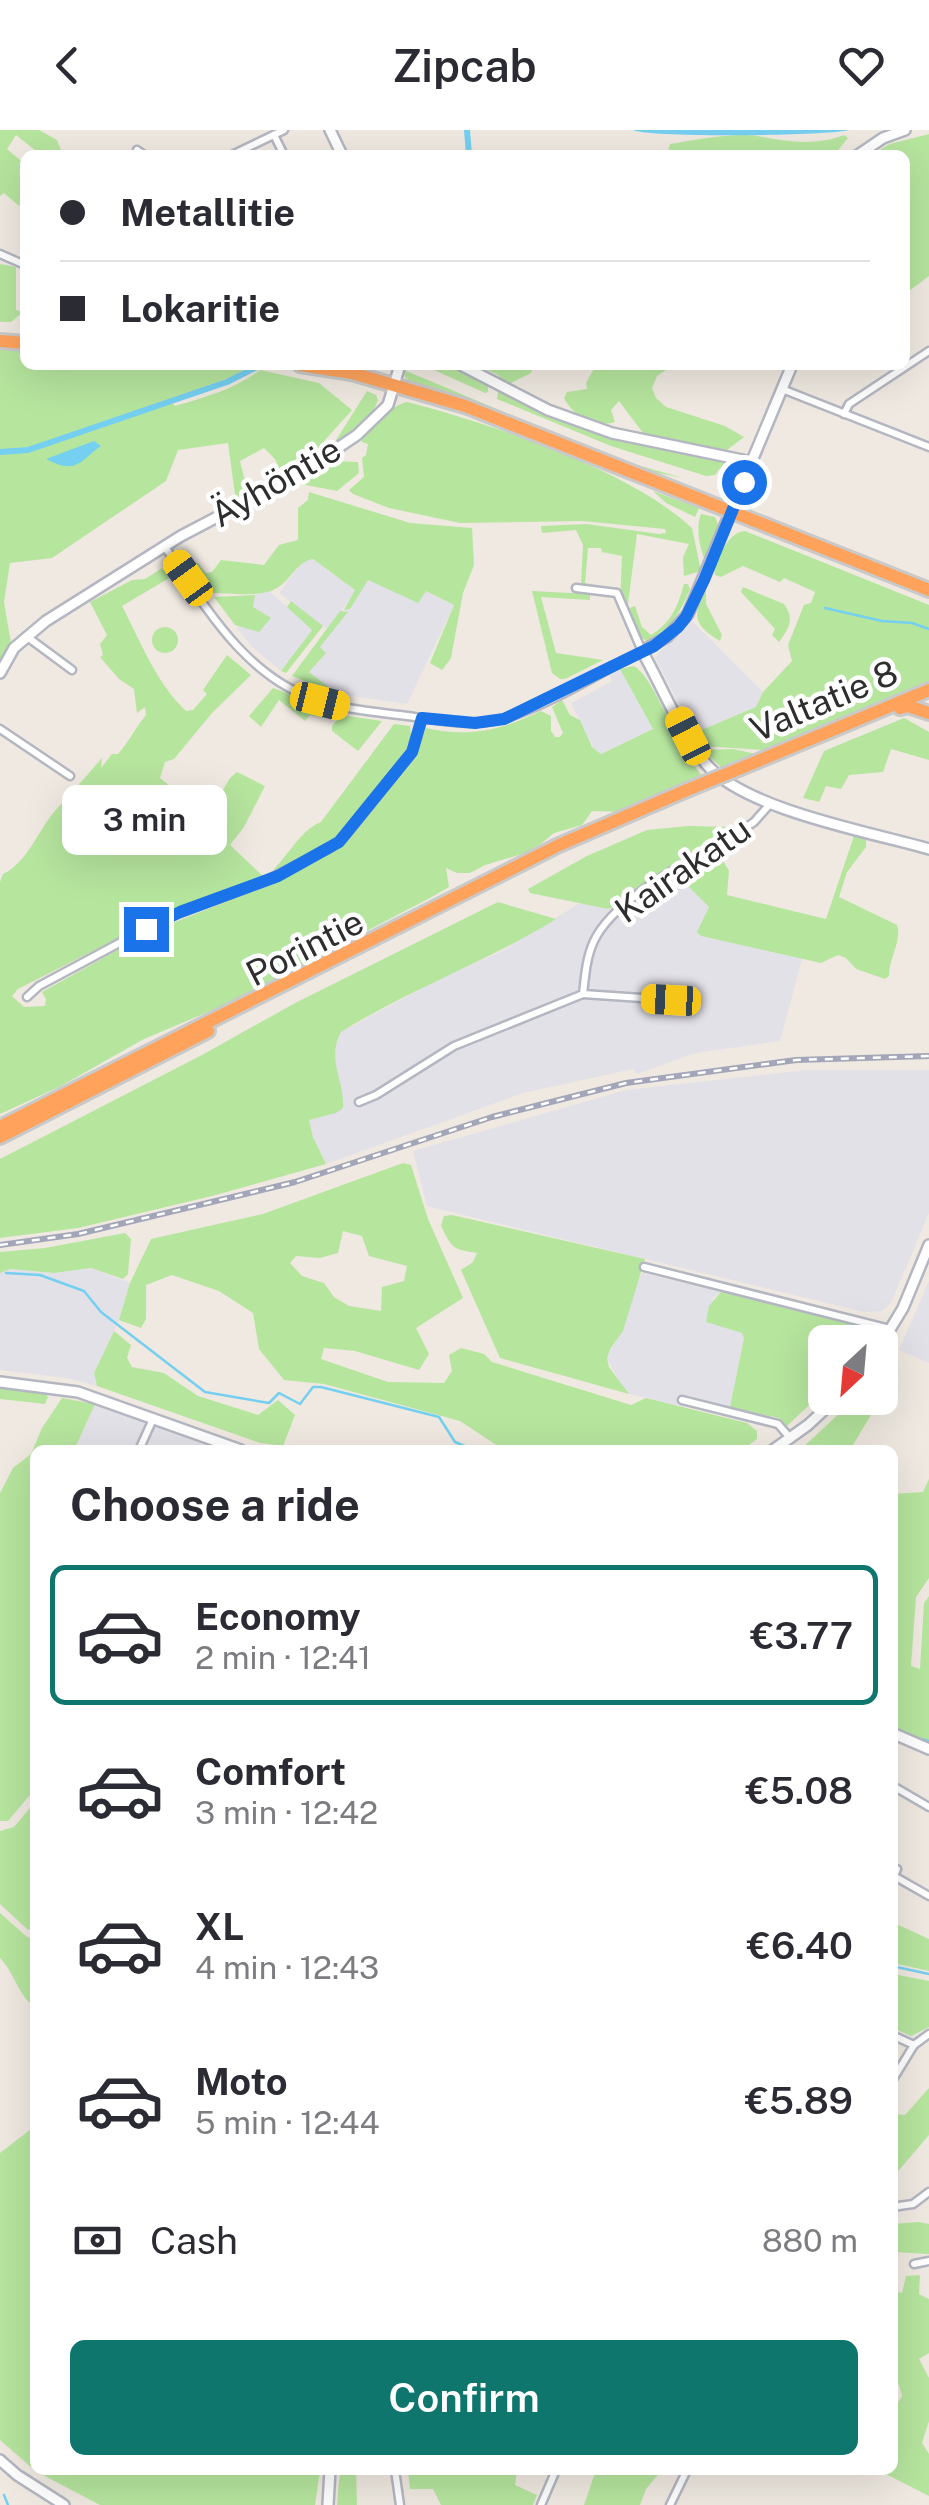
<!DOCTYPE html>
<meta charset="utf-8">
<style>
body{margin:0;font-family:"Public Sans",sans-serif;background:#f7f7f7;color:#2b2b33;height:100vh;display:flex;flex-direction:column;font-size:38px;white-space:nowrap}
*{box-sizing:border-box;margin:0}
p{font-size:32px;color:#7c7c81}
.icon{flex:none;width:55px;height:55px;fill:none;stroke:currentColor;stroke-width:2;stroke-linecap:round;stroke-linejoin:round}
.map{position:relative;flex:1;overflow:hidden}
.panel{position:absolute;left:30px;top:1315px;width:868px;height:1030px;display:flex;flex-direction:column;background:#fff;border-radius:15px;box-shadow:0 10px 40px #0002}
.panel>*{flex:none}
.guide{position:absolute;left:20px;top:20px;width:890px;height:220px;border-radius:15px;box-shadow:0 10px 40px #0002;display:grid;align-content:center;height:220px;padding:0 40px;background:#fff}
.needle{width:65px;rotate:206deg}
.controls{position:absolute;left:808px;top:1195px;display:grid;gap:20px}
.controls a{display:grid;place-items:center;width:90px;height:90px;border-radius:15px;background:#fff;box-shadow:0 10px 40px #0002;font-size:50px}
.end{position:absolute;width:45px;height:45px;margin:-22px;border:12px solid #1a73e8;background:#fff;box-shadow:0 0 0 5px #fff}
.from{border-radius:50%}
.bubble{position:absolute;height:70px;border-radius:15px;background:#fff;box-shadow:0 10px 40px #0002;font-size:32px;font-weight:600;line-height:70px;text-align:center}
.car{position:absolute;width:30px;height:60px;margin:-30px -15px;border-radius:12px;box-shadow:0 0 8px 2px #0007;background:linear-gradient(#f5c518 24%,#345 0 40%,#f5c518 0 76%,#345 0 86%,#f5c518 0)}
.guide b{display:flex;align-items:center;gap:35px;height:95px;font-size:38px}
.guide b+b{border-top:2px solid #e1e1e2}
.guide i{width:25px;height:25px;background:#2b2b33}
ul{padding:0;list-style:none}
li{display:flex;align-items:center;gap:30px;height:140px;margin:0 20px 15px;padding:0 20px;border:5px solid transparent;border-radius:15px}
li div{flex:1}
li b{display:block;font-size:38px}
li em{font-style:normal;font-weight:600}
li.on{border-color:#0f766e}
li>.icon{width:90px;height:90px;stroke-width:1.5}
h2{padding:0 40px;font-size:45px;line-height:120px}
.pay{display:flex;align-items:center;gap:25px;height:110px;padding:0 40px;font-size:38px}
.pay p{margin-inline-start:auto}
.cta{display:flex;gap:20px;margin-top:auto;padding:20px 40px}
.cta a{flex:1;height:115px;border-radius:15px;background:#0f766e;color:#fff;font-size:40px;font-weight:600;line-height:115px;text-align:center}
header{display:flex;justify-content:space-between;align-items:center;height:130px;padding:0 40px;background:#fff;font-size:45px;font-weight:600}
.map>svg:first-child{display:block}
.industrial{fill:#e3e1e8}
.green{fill:#b6e59e;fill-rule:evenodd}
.water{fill:#75cff0}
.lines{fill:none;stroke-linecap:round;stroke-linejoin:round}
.stream{stroke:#75cff0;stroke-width:2.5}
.canal{stroke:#75cff0;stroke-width:6}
.street-casing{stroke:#b4b7c1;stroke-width:11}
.secondary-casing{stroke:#b4b7c1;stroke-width:14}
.highway-casing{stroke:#c9c9c9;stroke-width:18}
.street{stroke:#fff;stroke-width:6}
.secondary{stroke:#fff;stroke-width:9}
.highway{stroke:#ffa35c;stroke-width:12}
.rail-casing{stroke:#a3a6b8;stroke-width:6}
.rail{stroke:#fff;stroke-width:2.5;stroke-dasharray:8;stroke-linecap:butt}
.highway-bridge-casing{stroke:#c9c9c9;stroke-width:18;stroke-linecap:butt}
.highway-bridge{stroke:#ffa35c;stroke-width:12}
.route{stroke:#1a73e8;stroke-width:12}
.labels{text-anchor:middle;stroke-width:9;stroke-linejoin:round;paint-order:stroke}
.street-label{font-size:35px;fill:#2e2e2e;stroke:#fff}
</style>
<header><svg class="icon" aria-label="back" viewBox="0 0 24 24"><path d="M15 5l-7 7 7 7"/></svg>Zipcab<svg class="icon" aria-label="heart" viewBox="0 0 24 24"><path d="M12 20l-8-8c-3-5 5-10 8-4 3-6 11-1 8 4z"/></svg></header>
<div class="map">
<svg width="929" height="2375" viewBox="0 0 929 2375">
<rect width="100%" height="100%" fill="#efe9e1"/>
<!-- industrial -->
<g class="industrial">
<path d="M307 425 355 460 337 489 368 450 418 472 425 461 454 475 407 574 338 564 292 546 328 500 279 463Z"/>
<path d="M265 457 312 500 281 541 252 517 237 498 255 465Z"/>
<path d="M692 491 763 562 756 577 694 603 655 527Z"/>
<path d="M620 539 653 599 600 624 593 617 571 573 612 551 609 545Z"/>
<path d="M677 736 685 746V752L709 777 698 802 701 806 802 829 780 911 695 923 637 944 633 939 523 963 326 1034 313 1007 309 989 322 987 340 964 334 931 335 915 341 902 441 848 502 821 580 773 608 779 616 776Z"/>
<path d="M807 940H929V1083L891 1173 882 1181 864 1182 427 1076 413 1021 626 960Z"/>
<path d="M91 1138 130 1153 119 1190 94 1243 97 1256 67 1248 0 1240V1143L9 1139 54 1143Z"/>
<path d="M642 1143 721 1162 713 1168 707 1192 743 1203 744 1208 730 1277 687 1267 684 1277 629 1264 623 1259 607 1228 610 1219 623 1201 633 1161Z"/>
<path d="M929 1151V1233L899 1220Z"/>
<path d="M95 1274 139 1287 224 1320H79L75 1318Z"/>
</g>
<!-- green -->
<g class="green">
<path d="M0 0H39L57 10 63 25H41L16 5 7 19 25 34V70L19 76 4 63 0 66Z"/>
<path d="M929 4V146L905 164V25H871L890 14Z"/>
<path d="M844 5 848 8 834 25H667L670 14C694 10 734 2 758 6 786 12 816 16 844 5Z"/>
<path d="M0 134 16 137V180L23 182 11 192H0Z"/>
<path d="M0 219 25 222V235H251L234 246 170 270 175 276C205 267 235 259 260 240L319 253 352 280 325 310 322 321 284 348 275 329 264 318 240 331 249 367 236 372 228 313 178 320 166 351 52 428 10 433 4 472 11 513 0 530Z"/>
<path d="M423 235H456L488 255V262L485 263Z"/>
<path d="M476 235H533L531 243 507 255 498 245Z"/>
<path d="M596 235H673L657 246 652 258 656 268 666 277 725 296 744 307 727 320 646 307 619 271 611 280 615 292C595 298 573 286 564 268L567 262 587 259 586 253Z"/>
<path d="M404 240 616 329 683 348 618 335 412 254 405 247Z"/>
<path d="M367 261 376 265 378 270C370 292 352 305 333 315Z"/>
<path d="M498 261 608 306 728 328 715 345 706 346 611 316 497 269Z"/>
<path d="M407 272C492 294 628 339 692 398L701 441 684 446 683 427 689 414 637 404 628 474 620 476 622 426 602 422 601 418H588L585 453 595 455 594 458 581 456 583 415 576 400 542 403 541 396 587 394 659 404 666 403 665 399 582 391 460 393 389 378 353 364 349 360 364 347 362 328 366 325 368 314 362 312V307C376 296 389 276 407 272Z"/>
<path d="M333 331 358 332 359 343 337 361 301 354Z"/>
<path d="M653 361 699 378 695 387 666 373Z"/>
<path d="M309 362 410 393 472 398 474 435 463 463 451 528 442 540 430 533 454 475 426 461 418 473 368 450 350 479 344 480 355 460 313 429C297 431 291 450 277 458 261 468 231 463 213 463L189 432 198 433 206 443 212 442 221 430 264 435 279 415 298 410V378L308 370Z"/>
<path d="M701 384 715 387 719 397 706 433C700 419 695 399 701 384Z"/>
<path d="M745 401 929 475V555L784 614 763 620 701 616 694 603 756 577 763 562 792 531 788 515 804 475 811 473 815 462 784 448 780 452 743 436 721 447 715 445 714 438C721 423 728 403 745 401Z"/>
<path d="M162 438 171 447 122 476C141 512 156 553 186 581L193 580 207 564 203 560 227 525 251 545 212 583 174 629 165 632 160 648 195 676 211 680 230 648 237 642 265 656 244 697 230 715 265 748 150 792 18 859 12 866 24 877 45 876 46 869 42 862 148 803 268 755 340 718 415 626 426 598C469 608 502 600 541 581L551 586V601L555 607H560L563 603 552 577 562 570 570 585 580 590 592 617 601 624 653 599 620 539 634 536C656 549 678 622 705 649L624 682 592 681 582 695 554 703 532 721 485 735 470 743H457L446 738 449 757 430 768 222 876 142 910 61 956 0 984V752L3 744C27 733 38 701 54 682 69 665 86 647 102 628L101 638 112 624H118C128 613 136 597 146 585L145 577 137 583 134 559 119 549 100 527 103 525 100 514 107 505 90 472 132 450 145 449Z"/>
<path d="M684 454H688L690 459C680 482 671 500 646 511L636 502 627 479 635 476 642 497 651 505C671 493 678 476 684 454Z"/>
<path d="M743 457 784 474C795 489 789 498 779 512L772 505 775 499 741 462Z"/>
<path d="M706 460V474L722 505 720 511C695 496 691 486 706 460Z"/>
<path d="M532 461 590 464V470L541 467 556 523 603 530 565 549H560L552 543Z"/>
<path d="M255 465 253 477 271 488 259 502 235 495 214 467Z"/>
<path d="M291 471 323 496 286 543 281 541 312 500 287 477Z"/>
<path d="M340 481 348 482 320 517 326 523 309 542 338 564 292 546Z"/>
<circle cx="165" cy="510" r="13"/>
<path d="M273 558 328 578 324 588 310 585 305 591 279 570 261 597 249 586Z"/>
<path d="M341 585 382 591 358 621 332 601V596Z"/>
<path d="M904 588 929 602V630L891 619 883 642 849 645 841 659 826 656 819 672 803 668 824 621Z"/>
<path d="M394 594 410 596 411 605 406 620 344 702 274 745V739C289 724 302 699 321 692Z"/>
<path d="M733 619 756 624 723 639 703 620Z"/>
<path d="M688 696 732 697 731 703 616 776 608 779 530 763 528 759 587 726 647 700Z"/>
<path d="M854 706 866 710V717L847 742 839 767 897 795C902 811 889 828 889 846L885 849 856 839 846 828 838 825 821 833 701 806 697 802 709 777 684 752 685 746 713 729H722L729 741 727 765 826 789Z"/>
<path d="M498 772 556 789C487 832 410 859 341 902 326 930 345 951 343 978L336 983 309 990 313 1007 326 1034 212 1066 78 1098 0 1108V1029L202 925 297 872Z"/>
<path d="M403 1033 411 1035 428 1089 463 1168 416 1198 429 1224 419 1240 355 1221 324 1218 321 1229 388 1252 444 1253 452 1241 449 1225 461 1218 484 1224 492 1232 631 1275 646 1268 747 1293 757 1301V1309L742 1320H504L460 1291 324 1254 284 1250 259 1219 253 1183 219 1161 172 1145 146 1155V1189L141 1198 119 1190 130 1153 151 1109 263 1084ZM343 1101 362 1106 369 1126 407 1136 404 1151 382 1157 381 1181 349 1176 334 1167 324 1153 302 1146 290 1133 296 1126 320 1128 338 1123Z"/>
<path d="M452 1085 645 1129 623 1201 610 1219 607 1228 609 1237 629 1264 500 1228 461 1140 473 1132 477 1123C453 1119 453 1120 441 1096L444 1086Z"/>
<path d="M125 1103 131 1109 128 1144 123 1149 91 1138 54 1143 10 1139 0 1143V1122L45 1118Z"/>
<path d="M721 1162C753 1170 849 1184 868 1205L865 1212H825V1260L787 1296 779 1288 730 1277 744 1208 742 1203 706 1192 709 1176Z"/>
<path d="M114 1201 131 1215 127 1228 132 1237 164 1243 198 1266 258 1285 278 1270 295 1285 283 1316 260 1313 97 1256 94 1243Z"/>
<path d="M0 1257 43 1261 48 1267 45 1274 0 1269Z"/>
<path d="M62 1268 95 1274 75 1318 79 1320H35V1668L29 1666 8 1691H0V1363L13 1338 31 1324 42 1298Z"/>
<path d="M856 1268H864L875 1278 850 1320H800Z"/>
<path d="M929 1349V1448L916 1467 911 1536 920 1539 924 1473 929 1466V1611L893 1599 892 1364 923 1362Z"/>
<path d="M35 1672V1801L27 1799 0 1774V1701L14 1697Z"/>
<path d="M0 1783 27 1807 35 1809V1877C19 1867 14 1842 0 1828Z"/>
<path d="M892 1792 929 1809V1841L893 1833Z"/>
<path d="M893 1844 929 1851V1897L911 1906 893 1898Z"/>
<path d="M929 1958V2005L893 2047C892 2033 896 2023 897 2011 898 2000 892 1996 895 1984L905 1985Z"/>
<path d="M35 1996V2303L32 2311 35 2332 31 2337 0 2310V2023Z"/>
<path d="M918 2092 929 2094V2124L893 2122V2094Z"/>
<path d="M920 2145 919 2164 929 2169V2223L919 2229 929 2248V2291L922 2313 929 2324V2366L878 2340H892L893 2280 902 2266 899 2255 893 2251V2208L897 2203 893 2189V2161L902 2163 906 2146Z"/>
<path d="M41 2340H320L315 2375H100L43 2345Z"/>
<path d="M340 2340H356L357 2375H337Z"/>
<path d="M408 2340H517L515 2355 537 2365 533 2375H441L433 2359H410Z"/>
<path d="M596 2340H662L646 2359 640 2375H584Z"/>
</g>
<!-- water -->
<g class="water">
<path d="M633 0H849C829 6 647 8 633 0Z"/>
<path d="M94 311 101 316C81 329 78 346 46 329Z"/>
</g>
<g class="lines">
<!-- stream -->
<g class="stream">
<path d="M825 478 882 491 912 493 929 499"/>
<path d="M6 1143 40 1145 84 1161 101 1182 205 1262 269 1273 279 1263 300 1274 313 1257H321L439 1287 455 1312 474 1320"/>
<path d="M916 1608 929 1611"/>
<path d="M892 1836 929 1844"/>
<path d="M4 2365 8 2375"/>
</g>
<!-- canal -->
<g class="canal">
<path d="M467 0 469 25"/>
<path d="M0 322 28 320 227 252 257 237"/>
</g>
<defs>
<g id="street">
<path d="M274 5 284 25"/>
<path d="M137 20 144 25"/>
<path d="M232 25 284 0"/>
<path d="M0 124 25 135"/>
<path d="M782 259 929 317"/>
<path d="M844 284 849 274 929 221"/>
<path d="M165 417C205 476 245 547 317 570 346 580 377 582 407 586 438 590 475 598 506 588 551 574 600 543 642 521L617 463 576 458"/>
<path d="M26 506 72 540"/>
<path d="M0 599 70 646"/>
<path d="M583 864 671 870"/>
<path d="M27 867 39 856 164 789 263 752 330 718 345 706 412 623 422 588"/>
<path d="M359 972 376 965 454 916 583 864C585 847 586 828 594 811 617 762 709 723 754 692L770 674"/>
<path d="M644 1137 890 1199"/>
<path d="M682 1270 778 1294 791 1309"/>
<path d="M139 1320 153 1289"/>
<path d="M893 1656 929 1677"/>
<path d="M892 1737 897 1739 894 1746 929 1766"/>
<path d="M892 1905 914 1915"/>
<path d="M892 1951 914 1915 929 1904"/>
<path d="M892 2077 913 2074 929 2062"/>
<path d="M914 2134 929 2131"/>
<path d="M395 2340 400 2375"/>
<path d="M541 2375 556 2340"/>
<path d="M670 2375 687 2340"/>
</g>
<g id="secondary">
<path d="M330 0 342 25"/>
<path d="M858 25 883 8 905 0"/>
<path d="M461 235 548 280 612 303 752 332"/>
<path d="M792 235 688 484 667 507 642 521C663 558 680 603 707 635 747 680 870 702 929 719"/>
<path d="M0 543 14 518 46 491 181 406 299 344 357 305 388 275 400 235"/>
<path d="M880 1216 903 1178 929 1115"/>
<path d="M0 1252 78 1262 241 1320"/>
<path d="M773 1320 808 1295 837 1268"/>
<path d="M892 1603 929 1619"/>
<path d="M0 2330 17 2345 64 2375"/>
<path d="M328 2375 330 2340"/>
</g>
<g id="highway">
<path d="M0 211 25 213"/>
<path d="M300 235 352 243 465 276 929 460"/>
<path d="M900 578 908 576 929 583"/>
<path d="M741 638 929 560"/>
<path d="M0 997 559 715 687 660"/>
<path d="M0 1007 208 901"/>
</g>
</defs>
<!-- street casing -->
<use href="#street" class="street-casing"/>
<!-- secondary casing -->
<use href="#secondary" class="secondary-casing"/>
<!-- highway casing -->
<use href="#highway" class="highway-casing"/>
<!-- street -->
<use href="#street" class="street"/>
<!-- secondary -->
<use href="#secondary" class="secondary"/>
<!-- highway -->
<use href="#highway" class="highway"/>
<defs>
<path id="rail" d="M0 1115 78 1104 295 1052 492 987 626 953 796 930 929 926"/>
</defs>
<!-- rail casing -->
<use href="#rail" class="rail-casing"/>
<!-- rail -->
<use href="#rail" class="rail"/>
<defs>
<path id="highway-bridge" d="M687 660 741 638"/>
</defs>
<!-- highway-bridge casing -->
<use href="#highway-bridge" class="highway-bridge-casing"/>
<!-- highway-bridge -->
<use href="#highway-bridge" class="highway-bridge"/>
</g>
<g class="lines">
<!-- route -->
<path class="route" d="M146 799 180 782 278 746 339 712 412 622 422 588 475 593 504 589 654 516 678 497 686 487 704 450 744 352"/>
</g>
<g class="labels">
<!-- street labels -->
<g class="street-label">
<text transform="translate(276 352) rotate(-30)" y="12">Äyhöntie</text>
<text transform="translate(824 571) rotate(-23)" y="12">Valtatie 8</text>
<text transform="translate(683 740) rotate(-35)" y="12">Kairakatu</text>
<text transform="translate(305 818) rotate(-27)" y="12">Porintie</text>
</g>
</g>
</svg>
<div class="controls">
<a><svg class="needle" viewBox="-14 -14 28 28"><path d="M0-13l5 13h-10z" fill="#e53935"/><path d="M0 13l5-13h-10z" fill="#7c7c81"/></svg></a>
</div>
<i class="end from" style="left:744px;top:352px"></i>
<i class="end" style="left:146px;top:799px"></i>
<div class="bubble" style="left:62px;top:655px;width:165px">3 min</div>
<i class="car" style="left:188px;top:448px;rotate:324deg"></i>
<i class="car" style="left:320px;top:571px;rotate:104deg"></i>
<i class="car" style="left:688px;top:606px;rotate:333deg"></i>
<i class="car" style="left:671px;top:870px;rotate:273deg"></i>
<div class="guide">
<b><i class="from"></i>Metallitie</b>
<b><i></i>Lokaritie</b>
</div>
<section class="panel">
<h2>Choose a ride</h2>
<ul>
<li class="on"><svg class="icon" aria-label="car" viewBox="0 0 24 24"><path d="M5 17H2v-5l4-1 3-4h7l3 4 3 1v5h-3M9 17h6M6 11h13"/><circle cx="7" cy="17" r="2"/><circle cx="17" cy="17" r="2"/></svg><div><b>Economy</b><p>2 min · 12:41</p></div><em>€3.77</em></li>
<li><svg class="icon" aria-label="car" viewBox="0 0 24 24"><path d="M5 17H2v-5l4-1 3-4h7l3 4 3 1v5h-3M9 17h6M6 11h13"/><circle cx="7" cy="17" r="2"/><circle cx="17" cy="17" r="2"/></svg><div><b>Comfort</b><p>3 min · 12:42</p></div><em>€5.08</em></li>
<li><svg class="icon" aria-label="car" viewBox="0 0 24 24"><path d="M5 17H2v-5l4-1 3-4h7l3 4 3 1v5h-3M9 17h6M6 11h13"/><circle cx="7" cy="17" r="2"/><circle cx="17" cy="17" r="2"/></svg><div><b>XL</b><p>4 min · 12:43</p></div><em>€6.40</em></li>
<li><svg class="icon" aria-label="car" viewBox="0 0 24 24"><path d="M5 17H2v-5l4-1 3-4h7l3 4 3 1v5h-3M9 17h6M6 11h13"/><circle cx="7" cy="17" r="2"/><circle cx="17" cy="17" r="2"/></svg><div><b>Moto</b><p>5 min · 12:44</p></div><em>€5.89</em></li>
</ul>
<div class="pay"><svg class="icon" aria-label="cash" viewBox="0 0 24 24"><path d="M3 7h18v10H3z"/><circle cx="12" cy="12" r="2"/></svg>Cash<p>880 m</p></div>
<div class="cta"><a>Confirm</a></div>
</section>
</div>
